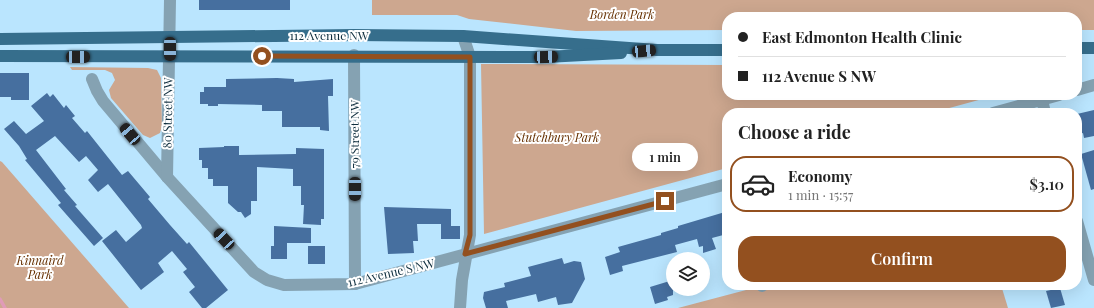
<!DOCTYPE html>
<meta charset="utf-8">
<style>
body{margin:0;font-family:"Playfair Display",serif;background:#f6f6f6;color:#222;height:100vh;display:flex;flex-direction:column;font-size:15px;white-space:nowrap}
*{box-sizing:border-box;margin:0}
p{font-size:13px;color:#767676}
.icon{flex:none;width:22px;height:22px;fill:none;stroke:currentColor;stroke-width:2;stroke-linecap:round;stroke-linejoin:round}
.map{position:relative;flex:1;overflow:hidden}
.sheet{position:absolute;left:722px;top:108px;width:360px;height:182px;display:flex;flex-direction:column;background:#fff;border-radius:16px;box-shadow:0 4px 16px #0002}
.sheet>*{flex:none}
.hud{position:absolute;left:722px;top:12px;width:360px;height:88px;border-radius:16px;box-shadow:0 4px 16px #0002;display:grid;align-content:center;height:88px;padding:0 16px;background:#fff}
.buttons{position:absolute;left:666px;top:252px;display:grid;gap:8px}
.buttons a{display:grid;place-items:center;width:44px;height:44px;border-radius:50%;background:#fff;box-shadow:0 4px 16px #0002;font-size:20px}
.end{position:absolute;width:18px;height:18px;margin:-9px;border:5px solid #93501f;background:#fff;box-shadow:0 0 0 2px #fff}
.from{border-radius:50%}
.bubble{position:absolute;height:28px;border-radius:14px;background:#fff;box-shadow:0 4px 16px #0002;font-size:13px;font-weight:600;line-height:28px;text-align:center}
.car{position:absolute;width:12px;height:24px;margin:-12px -6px;border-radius:5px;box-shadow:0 0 3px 1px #0007;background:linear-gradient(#222 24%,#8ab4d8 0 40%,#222 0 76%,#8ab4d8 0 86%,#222 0)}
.hud b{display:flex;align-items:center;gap:14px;height:38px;font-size:15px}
.hud b+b{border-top:1px solid #e0e0e0}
.hud i{width:10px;height:10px;background:#222}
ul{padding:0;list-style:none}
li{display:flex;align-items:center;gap:12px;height:56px;margin:0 8px 6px;padding:0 8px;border:2px solid transparent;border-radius:16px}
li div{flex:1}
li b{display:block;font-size:15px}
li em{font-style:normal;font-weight:600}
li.current{border-color:#93501f}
li>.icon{width:36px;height:36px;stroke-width:1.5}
h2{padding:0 16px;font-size:18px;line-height:48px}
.button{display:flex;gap:8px;margin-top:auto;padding:8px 16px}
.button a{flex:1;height:46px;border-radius:16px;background:#93501f;color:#fff;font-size:16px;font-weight:600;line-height:46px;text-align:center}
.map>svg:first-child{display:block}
.green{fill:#cda78f}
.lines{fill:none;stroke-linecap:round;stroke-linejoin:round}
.stream{stroke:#e09bb7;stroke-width:3.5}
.building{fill:#466f9f}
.minor{stroke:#85a2b2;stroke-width:12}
.major{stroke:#366e8c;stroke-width:12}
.route{stroke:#93501f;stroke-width:5}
.labels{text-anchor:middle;stroke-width:4;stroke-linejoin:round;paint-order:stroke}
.park-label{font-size:12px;font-style:italic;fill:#663000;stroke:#fff}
.street-label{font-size:12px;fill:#0f2e3e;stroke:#fff}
</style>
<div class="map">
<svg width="1094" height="308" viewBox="0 0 1094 308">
<rect width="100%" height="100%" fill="#bae5fe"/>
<!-- green -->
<g class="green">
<path d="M372 0H1094V30H1077V17H727V30L576 31 469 19 457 15H372Z"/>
<path d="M481 64 727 65V95H997L931 113H727V168L484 234Z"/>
<path d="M70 67 148 68 157 70 161 78 162 126 160 133 150 138 143 135 111 98 109 90 115 80 112 73 105 70H72Z"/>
<path d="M0 161 2 162 129 308H0Z"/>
<path d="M765 285H1001L1008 308H678Z"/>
</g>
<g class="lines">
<!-- stream -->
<path class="stream" d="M0 299 5 308"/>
</g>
<!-- building -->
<g class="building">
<rect x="199" y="0" width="91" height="10"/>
<path d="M0 73H29V100H11V97H0Z"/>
<path d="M277 78 294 79V82L333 79V96H328L329 131 320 130V127H282V111H262V105L218 104V106H208V104H200V92H204V87H226V79Z"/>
<path d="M47 93 50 97 53 94 64 108 66 105 75 116 72 118 85 133 87 131 122 175 128 171 150 197 148 199 170 225 187 244 189 242 228 290 206 308H202L189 292 195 287 183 272 187 269 172 251 158 263 164 272 141 290 102 241 116 230 126 242 142 228 141 225 108 184 98 192 88 180 98 170 86 156 79 162 55 136 36 150 66 189 64 190 77 205 75 206 103 238 94 246 58 205 61 203 25 160 27 159 19 146 4 129 14 121 26 134 44 121 31 106Z"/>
<path d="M1094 110V136L1084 138 1083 133 1077 135V114Z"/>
<path d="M224 146H239V155L296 154V148L324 149V219H321V225L303 224 304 205H301V186H293V169L257 167V201H251V214L245 218 241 212H238L228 203V186H213V179H208V168H202V160H199V148L224 147Z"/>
<path d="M1094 150V189L1091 190 1081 154Z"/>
<path d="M384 207 451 209V226H460V239H441V224H417L418 241H413L414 253 388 254Z"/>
<path d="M725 212 727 234 712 238 716 249 703 253V246L699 247 697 239 675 245 677 252 622 266 623 271 610 275 605 257 620 252 618 247 661 235V233L678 228V226Z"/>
<path d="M274 226 311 228V243H287V259H271V246H274Z"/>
<rect x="308" y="246" width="17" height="18"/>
<path d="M562 258 564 264 574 261 581 262 585 279 572 303 558 305 556 297 538 302 536 294 506 301 508 308H486L483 298 484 292 505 287 504 283 531 276 528 267Z"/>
<path d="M673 280V295L667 297 668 300 655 304 650 287Z"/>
<path d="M1060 288 1065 305 1051 308 1046 291Z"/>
</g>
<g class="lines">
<!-- minor -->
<g class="minor">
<path d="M354 55 355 284"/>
<path d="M92 79 97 91 103 101 167 177 254 272 267 280 284 285 355 284 727 184"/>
<path d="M1077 90 1094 85"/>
<path d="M1041 95 1045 113"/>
<path d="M993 113 1059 95"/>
<path d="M167 177 170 0"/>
<path d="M1077 221 1094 280"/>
<path d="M761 285 762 286"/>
<path d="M460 308 462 280 470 235V57L463 36"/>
</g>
<!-- major -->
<g class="major">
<path d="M0 39 354 35 463 36 657 50H727"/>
<path d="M1077 48H1094"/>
<path d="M0 56 546 57 621 53"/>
</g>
</g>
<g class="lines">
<!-- route -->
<path class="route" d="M262 56 470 57V235L465 254 665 201"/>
</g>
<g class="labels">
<!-- park labels -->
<g class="park-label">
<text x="622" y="19">Borden Park</text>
<text x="557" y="142">Stutchbury Park</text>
<text x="40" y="265">Kinnaird<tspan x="40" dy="14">Park</tspan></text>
</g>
<!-- street labels -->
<g class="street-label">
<text x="329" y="40">112 Avenue NW</text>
<text transform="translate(168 113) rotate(-89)" y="4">80 Street NW</text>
<text transform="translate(355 134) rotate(-90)" y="4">79 Street NW</text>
<text transform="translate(391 273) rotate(-13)" y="4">112 Avenue S NW</text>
</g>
</g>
</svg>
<div class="buttons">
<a><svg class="icon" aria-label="layers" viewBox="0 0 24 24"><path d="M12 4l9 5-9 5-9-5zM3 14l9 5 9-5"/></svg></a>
</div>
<i class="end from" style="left:262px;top:56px"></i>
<i class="end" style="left:665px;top:201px"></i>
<div class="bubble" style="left:632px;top:143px;width:66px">1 min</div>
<i class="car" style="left:170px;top:49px;rotate:180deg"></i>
<i class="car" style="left:644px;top:51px;rotate:85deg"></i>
<i class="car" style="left:78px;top:57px;rotate:90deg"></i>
<i class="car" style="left:546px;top:57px;rotate:88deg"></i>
<i class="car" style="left:130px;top:134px;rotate:320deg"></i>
<i class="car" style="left:355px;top:189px;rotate:180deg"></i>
<i class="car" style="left:224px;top:239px;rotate:317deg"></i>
<div class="hud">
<b><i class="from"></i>East Edmonton Health Clinic</b>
<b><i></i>112 Avenue S NW</b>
</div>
<section class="sheet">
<h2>Choose a ride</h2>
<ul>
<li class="current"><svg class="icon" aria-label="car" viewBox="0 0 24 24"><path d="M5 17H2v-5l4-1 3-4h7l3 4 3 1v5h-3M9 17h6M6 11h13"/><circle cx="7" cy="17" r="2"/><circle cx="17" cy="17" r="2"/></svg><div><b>Economy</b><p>1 min · 15:57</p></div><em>$3.10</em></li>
</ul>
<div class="button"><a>Confirm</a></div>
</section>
</div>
